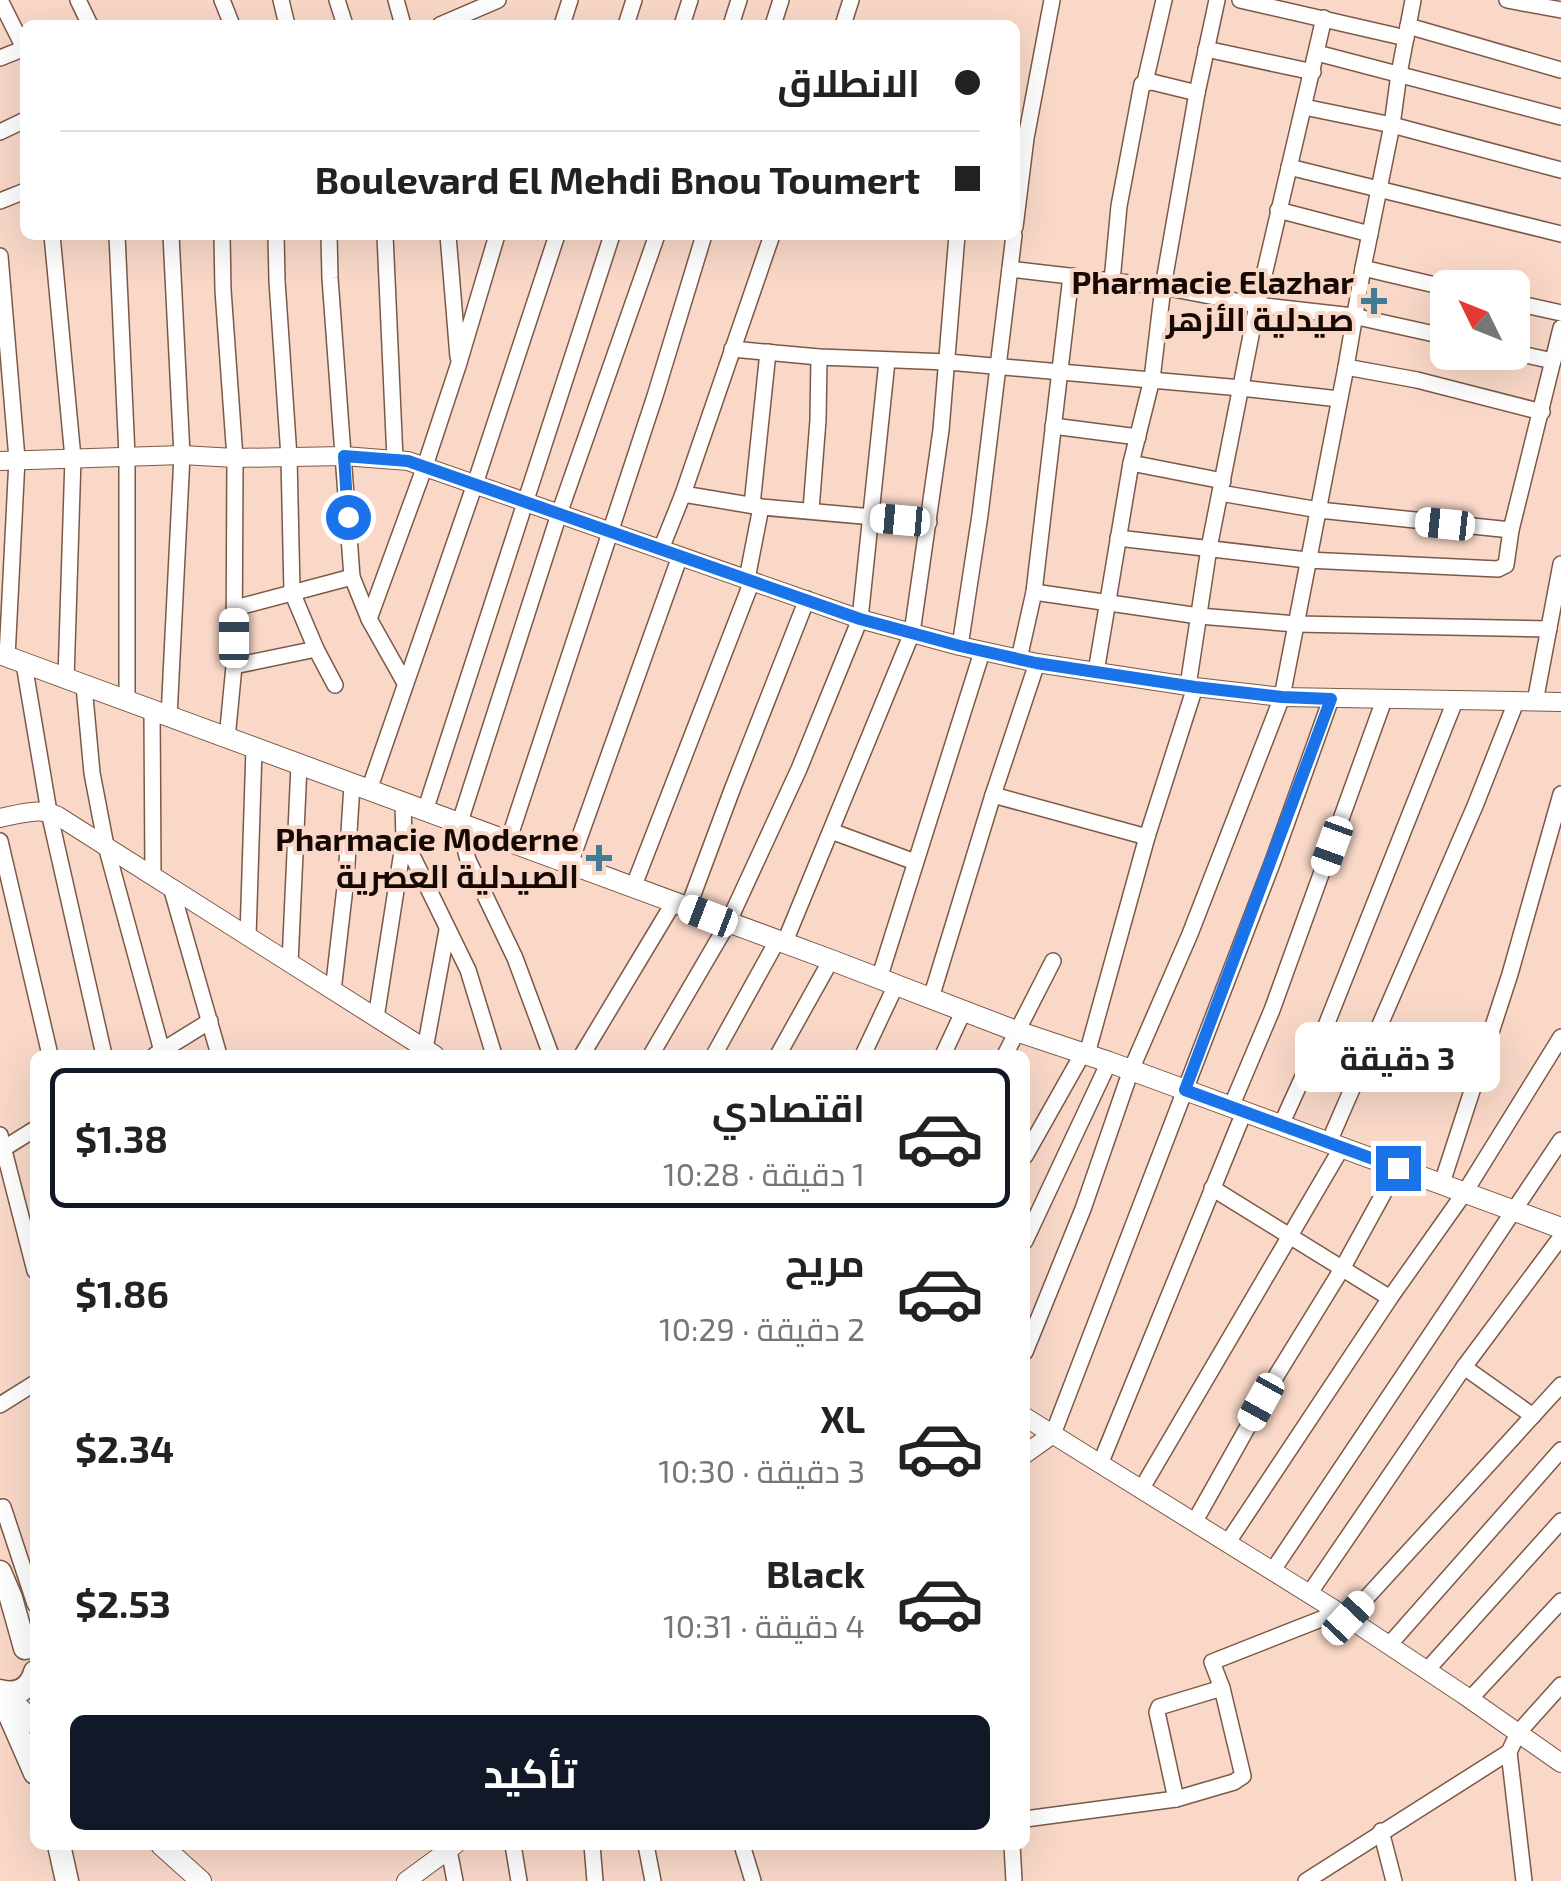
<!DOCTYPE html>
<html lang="ar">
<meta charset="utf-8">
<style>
body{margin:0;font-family:"Exo 2",Cairo,sans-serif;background:#f2f2f2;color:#222;direction:rtl;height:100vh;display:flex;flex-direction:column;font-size:38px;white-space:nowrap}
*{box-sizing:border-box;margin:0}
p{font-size:32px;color:#767676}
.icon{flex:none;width:55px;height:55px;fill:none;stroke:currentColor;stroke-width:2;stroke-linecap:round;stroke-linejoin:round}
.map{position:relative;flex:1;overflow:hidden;direction:ltr}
.side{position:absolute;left:30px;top:1050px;width:1000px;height:800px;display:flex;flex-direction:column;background:#fff;border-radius:15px;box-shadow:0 10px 40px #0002;direction:rtl}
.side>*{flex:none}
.guide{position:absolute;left:20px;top:20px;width:1000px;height:220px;border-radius:15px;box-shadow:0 10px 40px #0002;direction:rtl;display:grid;align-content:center;height:220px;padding:0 40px;background:#fff}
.needle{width:65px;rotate:313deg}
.buttons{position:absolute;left:1430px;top:270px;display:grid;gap:20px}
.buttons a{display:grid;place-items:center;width:100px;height:100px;border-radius:15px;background:#fff;box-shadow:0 10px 40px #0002;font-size:50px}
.end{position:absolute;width:45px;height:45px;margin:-22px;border:12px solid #1a73e8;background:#fff;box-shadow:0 0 0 5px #fff}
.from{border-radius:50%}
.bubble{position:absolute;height:70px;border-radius:15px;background:#fff;box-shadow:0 10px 40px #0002;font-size:32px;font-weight:700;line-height:70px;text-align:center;direction:rtl}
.car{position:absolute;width:30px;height:60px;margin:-30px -15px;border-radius:12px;box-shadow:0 0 8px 2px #0007;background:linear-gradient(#fff 24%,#345 0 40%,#fff 0 76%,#345 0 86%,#fff 0)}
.guide b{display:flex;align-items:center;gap:35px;height:95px;font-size:38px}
.guide b+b{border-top:2px solid #e0e0e0}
.guide i{width:25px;height:25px;background:#222}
ul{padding:18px 0 0;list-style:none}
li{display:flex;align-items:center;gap:30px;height:140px;margin:0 20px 15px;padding:0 20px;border:5px solid transparent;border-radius:15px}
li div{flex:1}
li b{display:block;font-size:38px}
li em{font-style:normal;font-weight:700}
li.selected{border-color:#111827}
li>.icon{width:90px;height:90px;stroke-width:1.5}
.action{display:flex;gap:20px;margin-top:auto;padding:20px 40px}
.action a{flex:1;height:115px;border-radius:15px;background:#111827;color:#fff;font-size:40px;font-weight:700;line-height:115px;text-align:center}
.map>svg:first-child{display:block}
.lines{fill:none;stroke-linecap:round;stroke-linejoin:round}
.minor-casing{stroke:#7c5847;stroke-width:18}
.tertiary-casing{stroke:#7c5847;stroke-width:20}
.secondary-casing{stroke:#7c5847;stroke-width:22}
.primary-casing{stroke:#7c5847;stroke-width:25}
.minor{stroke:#fff;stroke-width:15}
.tertiary{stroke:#fff;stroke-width:18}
.secondary{stroke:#fff;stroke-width:20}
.primary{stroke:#fff;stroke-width:22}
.route{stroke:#1a73e8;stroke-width:12}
.poi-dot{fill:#407c94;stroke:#f9d8c8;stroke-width:4}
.labels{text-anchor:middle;stroke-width:8;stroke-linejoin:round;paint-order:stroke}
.poi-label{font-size:32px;font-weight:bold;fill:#160904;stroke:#f9d8c8;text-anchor:end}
</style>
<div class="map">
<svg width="1561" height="1881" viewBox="0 0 1561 1881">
<rect width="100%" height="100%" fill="#f9d8c8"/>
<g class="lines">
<defs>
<g id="minor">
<path d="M0 0 25 50"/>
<path d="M78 0 90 25"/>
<path d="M222 0 232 25"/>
<path d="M281 0 287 25"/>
<path d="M337 0 345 25"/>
<path d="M396 0 403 25"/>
<path d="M1240 0 1406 38"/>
<path d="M1507 0 1561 10"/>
<path d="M440 25 498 0"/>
<path d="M562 25 570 0"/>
<path d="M626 25 634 0"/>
<path d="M682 25 690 0"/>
<path d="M731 25 739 0"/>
<path d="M773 25 781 0"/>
<path d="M843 25 851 0"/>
<path d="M1408 26 1561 70"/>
<path d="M1206 49 1313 72"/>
<path d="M1317 53 1561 117"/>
<path d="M0 58 25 48"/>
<path d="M1145 82 1164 0"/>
<path d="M1304 107 1392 125 1561 170"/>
<path d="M0 132 25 120"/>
<path d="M1289 167 1561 234"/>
<path d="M0 201 25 191"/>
<path d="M1278 210 1370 234"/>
<path d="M1015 227 1026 138 1052 0"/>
<path d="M52 235 73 458 66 679"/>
<path d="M117 235 127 456V700"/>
<path d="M222 235 223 290 235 458 234 666 227 739"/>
<path d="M276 235 277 281 289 457 292 592 316 649 335 685"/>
<path d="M329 235 330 278 352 577 369 619"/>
<path d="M385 235 395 459"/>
<path d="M448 235 458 357"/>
<path d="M0 256 17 459 7 657"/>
<path d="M1363 268 1448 288"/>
<path d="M1010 269 1163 287 1257 305 1353 316 1448 337"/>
<path d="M1112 281 1119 206 1142 84 1152 82 1197 93"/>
<path d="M1512 302 1561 313"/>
<path d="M732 349 819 357 948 362 1241 388 1339 399"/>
<path d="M1512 352 1553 361"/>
<path d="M1346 367 1417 380 1542 412"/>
<path d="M1053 426 1138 437"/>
<path d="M1131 463 1223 481"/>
<path d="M683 494 761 507 929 522"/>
<path d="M752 505 768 352"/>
<path d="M811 510 818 420 819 357"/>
<path d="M1511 530 1561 328"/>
<path d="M1118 538 1307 560 1498 569 1506 565 1511 530 1319 510 1220 493"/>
<path d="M661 549 683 494 772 235"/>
<path d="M747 579 761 507"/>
<path d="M1034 592 1199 616 1296 624 1549 629"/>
<path d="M235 608 352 577"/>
<path d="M960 646 980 515 1014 235"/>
<path d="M1019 659 1034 592 1071 276"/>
<path d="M24 664 49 812 104 1055"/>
<path d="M234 666 316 649"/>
<path d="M1096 672 1131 463 1152 379 1163 287 1197 93 1217 0"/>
<path d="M405 683 369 619 425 466 458 366 497 235"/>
<path d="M84 686 92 773 106 846 163 1055"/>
<path d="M1188 686 1209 548 1257 305 1324 18"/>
<path d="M1535 702 1561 564"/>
<path d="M152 710 153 876"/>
<path d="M169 717 182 455 171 235"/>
<path d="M369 790 475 484 557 235"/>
<path d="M993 795 1147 837"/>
<path d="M425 811 612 235"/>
<path d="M831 831 915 862"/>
<path d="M404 839 468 970 494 1055"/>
<path d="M0 841 50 1055"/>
<path d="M508 842 655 396 704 235"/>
<path d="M570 864 680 556"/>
<path d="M171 887 219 1055"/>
<path d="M633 888 752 581"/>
<path d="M688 908 732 790 807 599"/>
<path d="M248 936 254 749"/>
<path d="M784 944 912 633 941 430 957 235"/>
<path d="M290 963 299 765"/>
<path d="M879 979 982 652"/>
<path d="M333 991 346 879 352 785"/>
<path d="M931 998 993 795 1037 663"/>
<path d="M376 1018 404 839 403 803"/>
<path d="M425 1049 447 930"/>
<path d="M1087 1054 1147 837 1195 687"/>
<path d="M155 1055 210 1021"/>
<path d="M551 1055 515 958 468 860 459 825 559 514 657 235"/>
<path d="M582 1055 674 902"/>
<path d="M651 1055 728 923 799 769 860 619 887 361"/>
<path d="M714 1055 777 941"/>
<path d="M778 1055 831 960"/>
<path d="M863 1055 896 985"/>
<path d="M943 1055 964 1010"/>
<path d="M1005 1055 1053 961"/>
<path d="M1231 1107 1272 1010 1384 700"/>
<path d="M1281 1125 1325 1028 1455 701"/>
<path d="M0 1135 35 1271"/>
<path d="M1329 1142 1475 806 1516 702"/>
<path d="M3 1149 35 1129"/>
<path d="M1025 1156 1083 1053"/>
<path d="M1442 1183 1510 974 1561 794"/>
<path d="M1212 1188 1390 1298"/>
<path d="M1025 1241 1109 1062"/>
<path d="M1025 1352 1083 1209 1131 1070 1190 934 1282 697 1346 367 1363 268 1392 125 1399 74 1413 0"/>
<path d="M1464 1367 1533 1416"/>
<path d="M0 1405 35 1383"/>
<path d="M1053 1434 1273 861 1331 699"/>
<path d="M1101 1462 1244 1112"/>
<path d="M1142 1488 1342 1147"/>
<path d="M3 1507 35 1604"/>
<path d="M1195 1521 1278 1373 1342 1269 1398 1167"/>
<path d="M1228 1542 1390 1298 1465 1192 1561 1037"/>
<path d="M1273 1570 1561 1140"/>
<path d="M1309 1594 1464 1367 1561 1237"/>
<path d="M1348 1618 1561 1385"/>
<path d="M1389 1645 1561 1450"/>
<path d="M1427 1670 1561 1521"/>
<path d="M1470 1699 1561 1601"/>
<path d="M1509 1752 1524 1881"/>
<path d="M1176 1799 1157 1712 1159 1707 1222 1688"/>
<path d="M1025 1819 1176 1799 1234 1782 1243 1776 1222 1688 1212 1662 1339 1612"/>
<path d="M1381 1831 1394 1881"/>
<path d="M513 1845 519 1881"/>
<path d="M592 1845 595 1881"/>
<path d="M646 1845 653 1881"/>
<path d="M742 1845 753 1881"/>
<path d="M1012 1845 1014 1881"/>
<path d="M449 1850 455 1881"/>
<path d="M1306 1881 1509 1752 1518 1733 1561 1685"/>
</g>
<g id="tertiary">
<path d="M0 461 182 455 235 458 344 456 408 461 860 619 960 646 1037 663 1195 687 1282 697 1561 702"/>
<path d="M0 818C20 814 39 807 58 816L435 1055"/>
<path d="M1025 1417 1348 1618 1464 1695 1561 1763"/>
<path d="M1025 1454 1053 1434"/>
<path d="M406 1881 455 1845"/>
</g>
<g id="secondary">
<path d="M0 654 831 960 1016 1031 1109 1062 1561 1228"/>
<path d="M5 1693 35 1724"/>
<path d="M161 1845 201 1881"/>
</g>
<g id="primary">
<path d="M0 1572 11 1598 25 1648"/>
<path d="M0 1691C17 1696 30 1689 35 1672"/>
<path d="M0 1693 35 1773"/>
<path d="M59 1845 67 1881"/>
</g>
</defs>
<!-- minor casing -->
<use href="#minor" class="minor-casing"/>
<!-- tertiary casing -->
<use href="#tertiary" class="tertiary-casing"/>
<!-- secondary casing -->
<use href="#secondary" class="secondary-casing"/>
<!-- primary casing -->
<use href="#primary" class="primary-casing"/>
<!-- minor -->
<use href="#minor" class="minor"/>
<!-- tertiary -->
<use href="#tertiary" class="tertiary"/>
<!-- secondary -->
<use href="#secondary" class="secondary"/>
<!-- primary -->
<use href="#primary" class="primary"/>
</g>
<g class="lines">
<!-- route -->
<path class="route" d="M348 517 344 456 408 461 860 619 960 646 1036 663 1195 687 1282 697 1331 699 1185 1090 1398 1168"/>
</g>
<!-- markers -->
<g class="poi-dot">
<path d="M1369 286h10v10h10v10h-10v10h-10v-10h-10v-10h10z"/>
<path d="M594 843h10v10h10v10h-10v10h-10v-10h-10v-10h10z"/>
</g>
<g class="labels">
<!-- poi labels -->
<g class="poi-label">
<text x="1354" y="294">Pharmacie Elazhar<tspan x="1354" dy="37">صيدلية الأزهر</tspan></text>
<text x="579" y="851">Pharmacie Moderne<tspan x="579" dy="37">الصيدلية العصرية</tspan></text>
</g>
</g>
</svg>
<div class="buttons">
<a><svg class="needle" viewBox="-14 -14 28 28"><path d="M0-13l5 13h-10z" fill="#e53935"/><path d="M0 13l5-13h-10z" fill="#767676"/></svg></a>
</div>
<i class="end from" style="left:348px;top:517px"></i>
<i class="end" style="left:1398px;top:1168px"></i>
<div class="bubble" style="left:1295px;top:1022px;width:205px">3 دقيقة</div>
<i class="car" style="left:900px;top:520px;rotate:275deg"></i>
<i class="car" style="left:1445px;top:524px;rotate:276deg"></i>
<i class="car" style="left:234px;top:638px;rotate:0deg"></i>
<i class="car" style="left:1332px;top:846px;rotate:200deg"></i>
<i class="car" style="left:708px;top:916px;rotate:291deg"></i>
<i class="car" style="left:1261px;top:1402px;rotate:209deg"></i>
<i class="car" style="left:1348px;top:1618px;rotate:43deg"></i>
<div class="guide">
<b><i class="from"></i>الانطلاق</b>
<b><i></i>Boulevard El Mehdi Bnou Toumert</b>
</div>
<section class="side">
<ul>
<li class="selected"><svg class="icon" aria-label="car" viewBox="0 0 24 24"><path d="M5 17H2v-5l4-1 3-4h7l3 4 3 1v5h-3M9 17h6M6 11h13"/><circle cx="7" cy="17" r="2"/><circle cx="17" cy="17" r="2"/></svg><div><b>اقتصادي</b><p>1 دقيقة · 10:28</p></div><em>$1.38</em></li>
<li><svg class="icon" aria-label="car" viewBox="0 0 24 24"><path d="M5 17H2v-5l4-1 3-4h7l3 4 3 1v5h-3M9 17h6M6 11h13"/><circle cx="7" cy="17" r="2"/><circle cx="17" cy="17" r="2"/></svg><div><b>مريح</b><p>2 دقيقة · 10:29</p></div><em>$1.86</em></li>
<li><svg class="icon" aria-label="car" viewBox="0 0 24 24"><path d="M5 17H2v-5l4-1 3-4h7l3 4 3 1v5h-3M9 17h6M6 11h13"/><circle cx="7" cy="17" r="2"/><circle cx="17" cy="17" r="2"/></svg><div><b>XL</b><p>3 دقيقة · 10:30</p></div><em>$2.34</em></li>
<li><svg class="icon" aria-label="car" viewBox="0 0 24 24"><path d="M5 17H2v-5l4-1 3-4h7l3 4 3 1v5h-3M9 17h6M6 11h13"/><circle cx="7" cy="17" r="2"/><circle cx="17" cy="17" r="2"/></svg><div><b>Black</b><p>4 دقيقة · 10:31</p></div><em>$2.53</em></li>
</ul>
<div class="action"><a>تأكيد</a></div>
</section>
</div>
